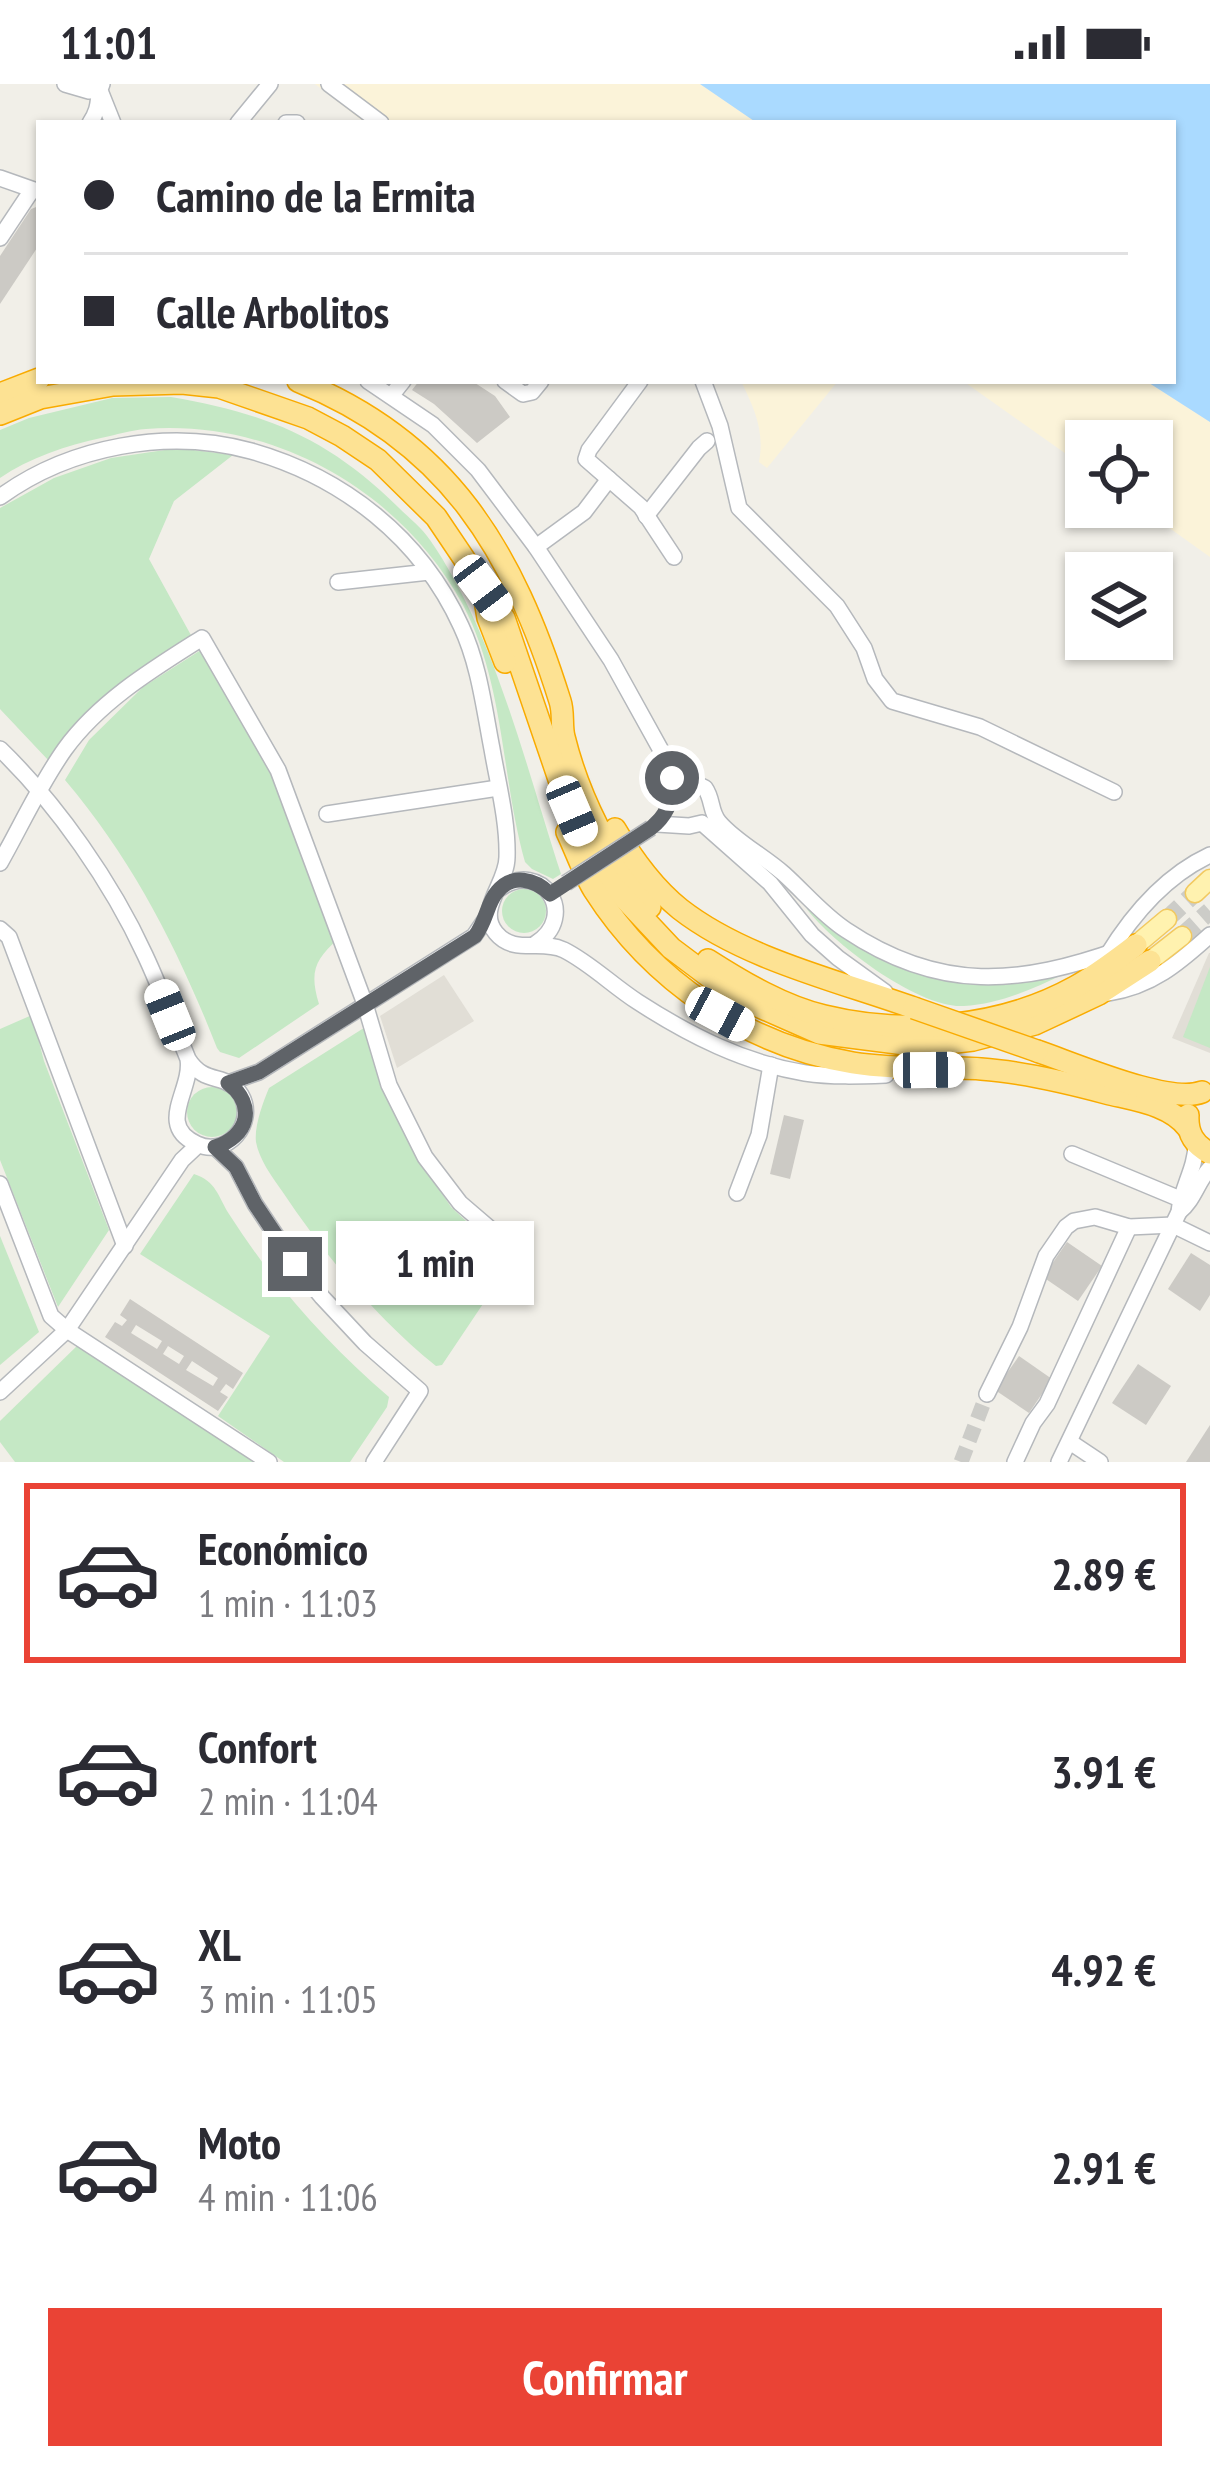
<!DOCTYPE html>
<html lang="es">
<meta charset="utf-8">
<style>
body{margin:0;font-family:"PT Sans Narrow",sans-serif;background:#f2f2f3;color:#2b2b33;height:100vh;display:flex;flex-direction:column;font-size:45px;white-space:nowrap}
*{box-sizing:border-box;margin:0}
p{font-size:39px;color:#7c7c81}
.icon{flex:none;width:66px;height:66px;fill:none;stroke:currentColor;stroke-width:2;stroke-linecap:round;stroke-linejoin:round}
.map{position:relative;height:1378px;overflow:hidden}
.side{display:flex;flex-direction:column;background:#fff;flex:1}
.side>*{flex:none}
.banner{position:absolute;left:36px;top:36px;width:1140px;height:264px;border-radius:0px;box-shadow:0 3px 9px #0004;display:grid;align-content:center;height:264px;padding:0 48px;background:#fff}
.tools{position:absolute;left:1065px;top:336px;display:grid;gap:24px}
.tools a{display:grid;place-items:center;width:108px;height:108px;border-radius:0px;background:#fff;box-shadow:0 3px 9px #0004;font-size:60px}
.end{position:absolute;width:54px;height:54px;margin:-27px;border:15px solid #5f6368;background:#fff;box-shadow:0 0 0 6px #fff}
.from{border-radius:50%}
.bubble{position:absolute;height:84px;border-radius:0px;background:#fff;box-shadow:0 3px 9px #0004;font-size:39px;font-weight:600;line-height:84px;text-align:center}
.car{position:absolute;width:36px;height:72px;margin:-36px -18px;border-radius:15px;box-shadow:0 0 9px 3px #0007;background:linear-gradient(#fff 24%,#345 0 40%,#fff 0 76%,#345 0 86%,#fff 0)}
.banner b{display:flex;align-items:center;gap:42px;height:114px;font-size:45px}
.banner b+b{border-top:3px solid #e1e1e2}
.banner i{width:30px;height:30px;background:#2b2b33}
ul{padding:21px 0 0;list-style:none}
li{display:flex;align-items:center;gap:36px;height:180px;margin:0 24px 18px;padding:0 24px;border:6px solid transparent;border-radius:0px}
li div{flex:1}
li b{display:block;font-size:45px}
li em{font-style:normal;font-weight:600}
li.selected{border-color:#ea4335}
li>.icon{width:108px;height:108px;stroke-width:1.5}
.cta{display:flex;gap:24px;margin-top:auto;padding:24px 48px}
.cta a{flex:1;height:138px;border-radius:0px;background:#ea4335;color:#fff;font-size:48px;font-weight:600;line-height:138px;text-align:center}
.status{display:flex;justify-content:space-between;align-items:center;height:84px;padding:0 60px;background:#fff;direction:ltr}
.status svg{height:33px;fill:currentColor}
.map>svg:first-child{display:block}
.education{fill:#e1ded6}
.green{fill:#c5e8c5}
.sand{fill:#fbf3d9}
.water{fill:#aadaff}
.building{fill:#cccac5;fill-rule:evenodd}
.lines{fill:none;stroke-linecap:round;stroke-linejoin:round}
.minor-tunnel{stroke:#ccccc8;stroke-width:15;stroke-dasharray:15 8;stroke-linecap:butt}
.major-tunnel{stroke:#ccccc8;stroke-width:18;stroke-dasharray:18 9;stroke-linecap:butt}
.minor-casing{stroke:#b5b8bc;stroke-width:18}
.major-casing{stroke:#f2c960;stroke-width:21}
.highway-casing{stroke:#f9ab00;stroke-width:24}
.minor{stroke:#fff;stroke-width:15}
.major{stroke:#fff2af;stroke-width:18}
.highway{stroke:#fde293;stroke-width:21}
.minor-bridge-casing{stroke:#b5b8bc;stroke-width:18;stroke-linecap:butt}
.highway-bridge-casing{stroke:#f9ab00;stroke-width:24;stroke-linecap:butt}
.minor-bridge{stroke:#fff;stroke-width:15}
.highway-bridge{stroke:#fde293;stroke-width:21}
.route{stroke:#5f6368;stroke-width:15}
</style>
<div class="status"><b>11:01</b><svg viewBox="0 0 49 12"><path d="M0 12V9h3v3zM5 12V6h3v6zM10 12V3h3v9zM15 12V0h3v12zM26 1h20v11H26zM47 4h2v5h-2z"/></svg></div>
<div class="map">
<svg width="1210" height="1378" viewBox="0 0 1210 1378">
<rect width="100%" height="100%" fill="#f1efe8"/>
<!-- education -->
<g class="education">
<path d="M1209 869H1210V969L1172 954Z"/>
<path d="M444 891 474 937 397 984 380 932Z"/>
</g>
<!-- green -->
<g class="green">
<path d="M171 313C266 329 329 355 398 423 409 434 422 444 430 456 494 548 526 683 561 790L553 795 532 785 525 778C501 693 505 601 463 521 402 408 275 335 146 345 131 346 116 351 101 354 67 361 29 374 0 394V346L29 334 112 314Z"/>
<path d="M178 364 233 371 174 417 149 475 192 553 49 677 0 625V424L54 394 111 374Z"/>
<path d="M204 564 273 684 339 854C315 876 309 887 319 920L239 974 220 968 217 964C178 865 134 778 65 696L89 656 143 603Z"/>
<circle cx="524" cy="827" r="22"/>
<path d="M806 824C860 865 917 901 988 900 1013 900 1039 893 1064 890 1033 905 999 920 964 922 919 925 832 859 806 824Z"/>
<path d="M1210 883V964L1183 953Z"/>
<path d="M32 931 44 977 109 1146 58 1223 0 1076V945Z"/>
<path d="M367 942 427 1087 451 1123 493 1162V1185L499 1196 442 1281 436 1282C375 1233 325 1171 282 1107 272 1093 259 1075 256 1058 254 1043 263 1018 269 1004Z"/>
<circle cx="212" cy="1028" r="25"/>
<path d="M194 1090C216 1097 218 1112 229 1130 273 1199 327 1260 389 1313L387 1323 350 1378H284L218 1332 270 1252 140 1170Z"/>
<path d="M0 1152 39 1248 0 1281Z"/>
<path d="M81 1258 259 1378H15L0 1358V1337Z"/>
</g>
<!-- sand -->
<g class="sand">
<path d="M315 0H700L757 39H365Z"/>
<path d="M741 297H838L767 384 759 378C765 347 754 324 741 297Z"/>
<path d="M963 297H1146L1210 338V473L1140 423H1152V357H1086V384Z"/>
</g>
<!-- water -->
<path class="water" d="M700 0H1210V338L1146 297H1173V39H757Z"/>
<!-- building -->
<g class="building">
<path d="M39 122V161L0 220V172L31 125Z"/>
<path d="M419 297H472L495 312 510 333 477 359 434 320 412 306Z"/>
<path d="M784 1031 804 1036 790 1095 770 1090Z"/>
<path d="M1067 1158 1102 1182 1078 1217 1043 1193Z"/>
<path d="M1191 1169 1210 1181V1211L1200 1227 1168 1205Z"/>
<path d="M130 1215 243 1289 233 1305 226 1300 220 1308 228 1313 218 1327 105 1253 115 1238 122 1242 127 1236 120 1231ZM136 1241 162 1257 157 1265 131 1249ZM168 1262 184 1272 179 1280 163 1270ZM192 1277 218 1294 213 1302 186 1286Z"/>
<path d="M1019 1272 1052 1295 1029 1329 995 1306Z"/>
<path d="M1138 1280 1171 1302 1146 1341 1112 1319Z"/>
<path d="M1210 1341V1378H1186Z"/>
</g>
<g class="lines">
<!-- minor-tunnel -->
<path class="minor-tunnel" d="M961 1378 987 1310"/>
<!-- major-tunnel -->
<g class="major-tunnel">
<path d="M1167 835 1195 809"/>
<path d="M1182 852 1210 827"/>
</g>
<defs>
<g id="minor">
<path d="M65 0 89 7 99 6"/>
<path d="M329 0 381 39"/>
<path d="M101 9 113 39"/>
<path d="M90 39C102 21 96 13 102 0"/>
<path d="M238 39 270 0"/>
<path d="M286 39H297"/>
<path d="M0 94 37 107"/>
<path d="M0 154 32 106"/>
<path d="M368 297 433 341 478 386 536 463 611 576 673 688 671 712"/>
<path d="M505 297 523 310 532 308 541 297"/>
<path d="M640 297 589 366 586 375 641 423 674 473"/>
<path d="M703 297 720 342 739 424 837 522 864 564 875 595 892 617 980 643 1114 708"/>
<path d="M391 312 403 297"/>
<path d="M0 413C70 362 168 344 251 367 343 393 421 454 461 542 479 580 484 624 492 665 498 700 508 738 507 773 507 800 476 825 496 849 514 871 541 855 564 866 590 879 613 902 638 918 689 951 744 979 805 989 832 993 859 992 886 991"/>
<path d="M646 432 699 364 707 357"/>
<path d="M536 463 584 428 609 395"/>
<path d="M338 498 429 488"/>
<path d="M0 665C57 720 112 799 145 871 161 905 174 941 188 975 193 1006 155 1041 197 1060 227 1074 257 1039 241 1011 226 987 206 1003 188 975"/>
<path d="M673 688 705 704C713 715 710 728 719 738 736 758 764 772 784 790 805 809 823 831 846 846 940 909 1020 901 1121 865"/>
<path d="M327 730 498 704"/>
<path d="M657 740 689 742 702 739 770 799 812 851 838 874 885 908"/>
<path d="M0 779C21 742 40 700 65 665 100 617 153 585 202 554L278 686 365 920 389 1001 425 1073 460 1119 523 1173"/>
<path d="M499 805C542 774 580 832 535 860"/>
<path d="M0 845 9 853 125 1162"/>
<path d="M1107 872C1132 831 1165 792 1210 771"/>
<path d="M1108 909C1151 903 1179 879 1210 851"/>
<path d="M228 999 259 988 474 852 489 830"/>
<path d="M215 1063 236 1083 255 1120 295 1180 322 1213 365 1259 420 1307 374 1378"/>
<path d="M1072 1070 1180 1115"/>
<path d="M0 1100 51 1232 67 1246 269 1378"/>
<path d="M737 1109 759 1051 771 981"/>
<path d="M1179 1128C1194 1116 1197 1098 1210 1084"/>
<path d="M0 1308 67 1246 182 1076 198 1061"/>
<path d="M987 1310 1020 1243 1046 1172 1066 1143 1074 1137 1095 1133 1129 1143 1173 1141 1210 1159"/>
<path d="M1070 1358 1100 1378"/>
<path d="M1015 1378 1033 1339 1047 1320 1129 1143"/>
<path d="M1059 1378 1179 1128C1181 1104 1196 1085 1196 1059"/>
</g>
<g id="major">
<path d="M1195 809 1210 795"/>
<path d="M1136 861 1167 835"/>
<path d="M1150 877 1182 852"/>
</g>
<g id="highway">
<path d="M298 297C449 358 513 467 560 617 564 629 561 641 564 653 579 714 610 774 650 823"/>
<path d="M0 310 39 295"/>
<path d="M0 330 40 314 113 301 182 299 219 303 308 334 342 352 378 376 436 433 504 534 561 701 583 752 611 800 671 864 735 912 819 949 905 960H939L973 956 1035 940 1099 910 1150 877"/>
<path d="M484 510 488 534 505 578"/>
<path d="M615 745C632 774 654 804 680 825 744 875 839 897 914 924"/>
<path d="M567 748C576 767 583 788 594 806 652 897 746 961 853 979 895 986 938 982 981 985 1023 988 1065 998 1106 1009 1134 1016 1170 1020 1188 1044"/>
<path d="M708 876C744 899 783 922 824 932 906 952 1001 944 1075 903 1097 891 1116 876 1136 861"/>
<path d="M1037 967C1073 979 1169 1021 1202 1008"/>
<path d="M1188 1031C1187 1049 1194 1061 1210 1069"/>
</g>
</defs>
<!-- minor casing -->
<use href="#minor" class="minor-casing"/>
<!-- major casing -->
<use href="#major" class="major-casing"/>
<!-- highway casing -->
<use href="#highway" class="highway-casing"/>
<!-- minor -->
<use href="#minor" class="minor"/>
<!-- major -->
<use href="#major" class="major"/>
<!-- highway -->
<use href="#highway" class="highway"/>
<defs>
<path id="minor-bridge" d="M566 799 651 744"/>
<path id="highway-bridge" d="M914 924 1037 967"/>
</defs>
<!-- minor-bridge casing -->
<use href="#minor-bridge" class="minor-bridge-casing"/>
<!-- highway-bridge casing -->
<use href="#highway-bridge" class="highway-bridge-casing"/>
<!-- minor-bridge -->
<use href="#minor-bridge" class="minor-bridge"/>
<!-- highway-bridge -->
<use href="#highway-bridge" class="highway-bridge"/>
</g>
<g class="lines">
<!-- route -->
<path class="route" d="M295 1180 255 1120 236 1083 215 1063C248 1053 257 1021 228 999L259 988 475 852C487 836 487 819 497 808 512 789 535 795 550 810L651 744C666 732 674 715 672 694"/>
</g>
</svg>
<div class="tools">
<a><svg class="icon" aria-label="locate" viewBox="0 0 24 24"><circle cx="12" cy="12" r="6"/><path d="M12 2v4M12 18v4M2 12h4M18 12h4"/></svg></a>
<a><svg class="icon" aria-label="layers" viewBox="0 0 24 24"><path d="M12 4l9 5-9 5-9-5zM3 14l9 5 9-5"/></svg></a>
</div>
<i class="end from" style="left:672px;top:694px"></i>
<i class="end" style="left:295px;top:1180px"></i>
<div class="bubble" style="left:336px;top:1137px;width:198px">1 min</div>
<i class="car" style="left:483px;top:504px;rotate:143deg"></i>
<i class="car" style="left:572px;top:727px;rotate:157deg"></i>
<i class="car" style="left:720px;top:930px;rotate:118deg"></i>
<i class="car" style="left:170px;top:931px;rotate:338deg"></i>
<i class="car" style="left:929px;top:986px;rotate:89deg"></i>
<div class="banner">
<b><i class="from"></i>Camino de la Ermita</b>
<b><i></i>Calle Arbolitos</b>
</div>
</div>
<section class="side">
<ul>
<li class="selected"><svg class="icon" aria-label="car" viewBox="0 0 24 24"><path d="M5 17H2v-5l4-1 3-4h7l3 4 3 1v5h-3M9 17h6M6 11h13"/><circle cx="7" cy="17" r="2"/><circle cx="17" cy="17" r="2"/></svg><div><b>Económico</b><p>1 min · 11:03</p></div><em>2.89 €</em></li>
<li><svg class="icon" aria-label="car" viewBox="0 0 24 24"><path d="M5 17H2v-5l4-1 3-4h7l3 4 3 1v5h-3M9 17h6M6 11h13"/><circle cx="7" cy="17" r="2"/><circle cx="17" cy="17" r="2"/></svg><div><b>Confort</b><p>2 min · 11:04</p></div><em>3.91 €</em></li>
<li><svg class="icon" aria-label="car" viewBox="0 0 24 24"><path d="M5 17H2v-5l4-1 3-4h7l3 4 3 1v5h-3M9 17h6M6 11h13"/><circle cx="7" cy="17" r="2"/><circle cx="17" cy="17" r="2"/></svg><div><b>XL</b><p>3 min · 11:05</p></div><em>4.92 €</em></li>
<li><svg class="icon" aria-label="car" viewBox="0 0 24 24"><path d="M5 17H2v-5l4-1 3-4h7l3 4 3 1v5h-3M9 17h6M6 11h13"/><circle cx="7" cy="17" r="2"/><circle cx="17" cy="17" r="2"/></svg><div><b>Moto</b><p>4 min · 11:06</p></div><em>2.91 €</em></li>
</ul>
<div class="cta"><a>Confirmar</a></div>
</section>
